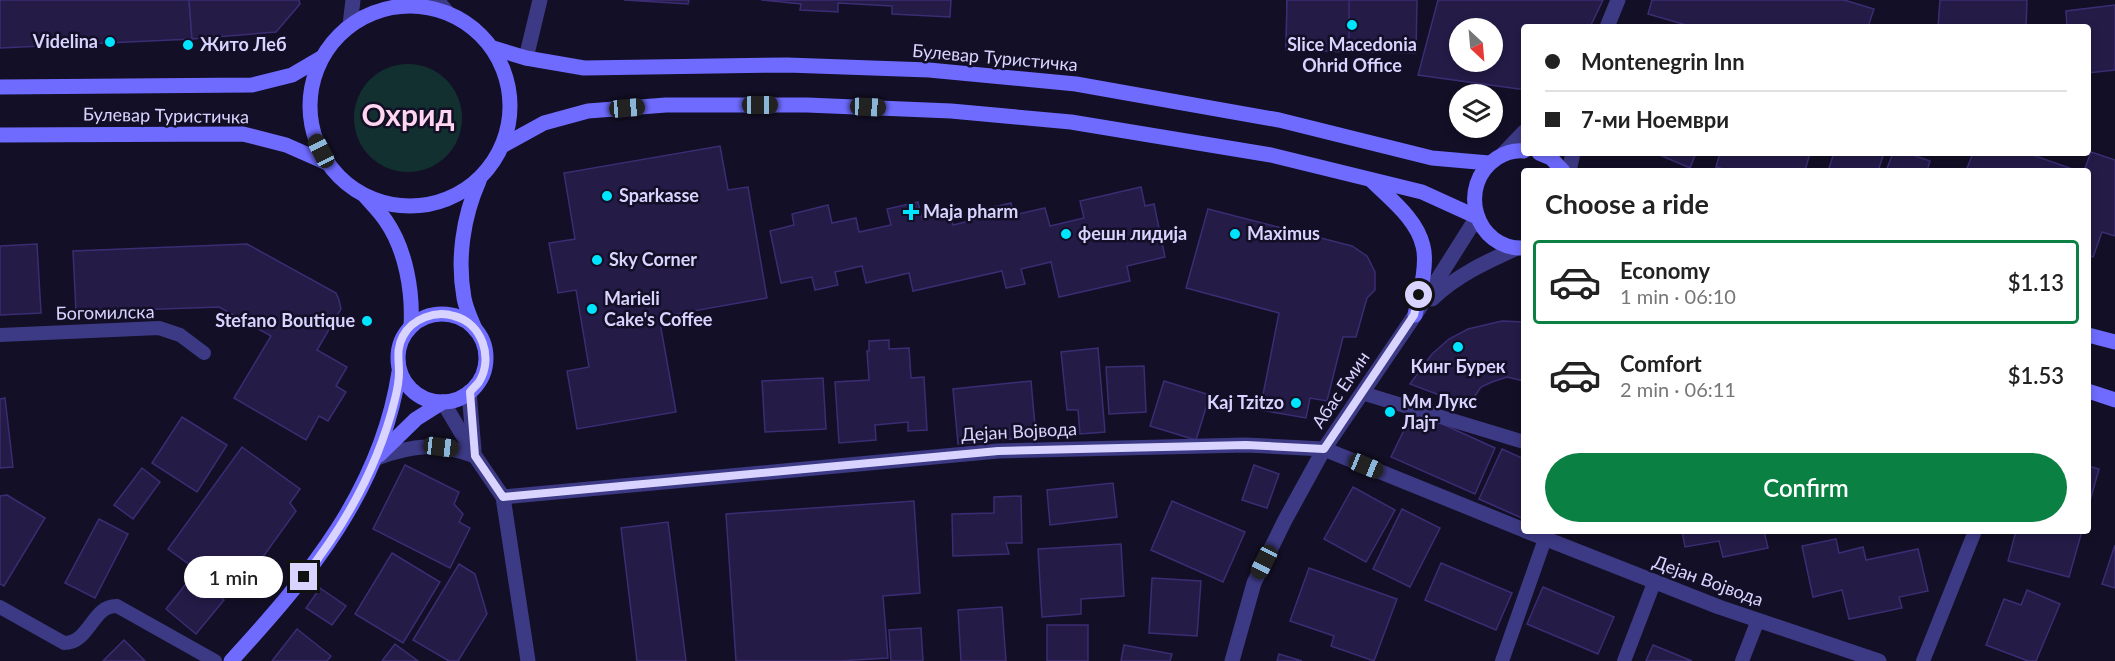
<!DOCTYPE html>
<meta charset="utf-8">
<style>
body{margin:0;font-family:Lato,sans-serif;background:#f6f6f6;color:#222;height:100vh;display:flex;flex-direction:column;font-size:22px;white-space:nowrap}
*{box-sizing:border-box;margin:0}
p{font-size:20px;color:#767676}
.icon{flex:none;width:33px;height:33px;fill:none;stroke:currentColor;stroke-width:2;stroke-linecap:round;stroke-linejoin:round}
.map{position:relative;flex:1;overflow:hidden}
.side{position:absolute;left:1521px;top:168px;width:570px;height:366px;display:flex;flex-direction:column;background:#fff;border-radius:6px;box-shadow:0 3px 9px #0003}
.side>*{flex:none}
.hud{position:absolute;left:1521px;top:24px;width:570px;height:132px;border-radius:6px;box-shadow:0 3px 9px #0003;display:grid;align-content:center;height:132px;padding:0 24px;background:#fff}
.needle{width:39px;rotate:154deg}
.buttons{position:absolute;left:1449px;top:18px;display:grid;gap:12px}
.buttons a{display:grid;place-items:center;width:54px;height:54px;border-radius:50%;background:#fff;box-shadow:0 3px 9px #0003;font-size:30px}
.end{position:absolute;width:27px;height:27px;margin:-14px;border:8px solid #d9d4ff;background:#111;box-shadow:0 0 0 3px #111}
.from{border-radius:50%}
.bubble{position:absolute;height:42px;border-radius:21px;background:#fff;box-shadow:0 3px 9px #0003;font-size:20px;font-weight:600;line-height:42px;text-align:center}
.car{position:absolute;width:18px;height:36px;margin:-18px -9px;border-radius:8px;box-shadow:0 0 4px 2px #0007;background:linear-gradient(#222 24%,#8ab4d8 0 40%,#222 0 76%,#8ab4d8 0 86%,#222 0)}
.hud b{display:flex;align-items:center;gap:21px;height:57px;font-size:22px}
.hud b+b{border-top:2px solid #e0e0e0}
.hud i{width:15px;height:15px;background:#222}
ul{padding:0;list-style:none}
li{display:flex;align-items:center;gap:18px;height:84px;margin:0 12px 9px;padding:0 12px;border:3px solid transparent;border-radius:6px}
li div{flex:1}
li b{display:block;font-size:22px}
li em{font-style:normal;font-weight:600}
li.current{border-color:#0b8043}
li>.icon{width:54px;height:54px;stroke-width:1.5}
h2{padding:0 24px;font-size:27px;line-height:72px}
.cta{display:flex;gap:12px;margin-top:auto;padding:12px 24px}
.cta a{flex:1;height:69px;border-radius:36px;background:#0b8043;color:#fff;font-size:24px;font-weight:600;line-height:69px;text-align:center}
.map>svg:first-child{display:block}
.green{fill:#12302f}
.building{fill:#241b47;stroke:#3b2d73;stroke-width:1.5;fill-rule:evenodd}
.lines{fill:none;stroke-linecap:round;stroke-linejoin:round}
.lane{stroke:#3d3a85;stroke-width:14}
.street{stroke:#3d3a85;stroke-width:15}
.secondary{stroke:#6f6bff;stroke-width:15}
.route{stroke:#d9d4ff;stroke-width:8}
.poi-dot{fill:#00e5ff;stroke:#130f26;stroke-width:2}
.labels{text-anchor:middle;stroke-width:5;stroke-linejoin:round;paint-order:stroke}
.poi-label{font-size:18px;font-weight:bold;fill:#d9d4ff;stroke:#130f26;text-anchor:start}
.street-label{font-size:18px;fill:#d9d4ff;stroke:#130f26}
.town-label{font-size:30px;font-weight:bold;fill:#ffd6f0;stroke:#130f26}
</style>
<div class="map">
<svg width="2115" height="661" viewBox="0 0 2115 661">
<rect width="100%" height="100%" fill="#130f26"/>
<!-- green -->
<circle class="green" cx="408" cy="118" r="54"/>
<!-- building -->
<g class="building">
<path d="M0 0H189L192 39 0 48Z"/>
<path d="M189 0H299L300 4 276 32 192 39Z"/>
<path d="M624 0H689L688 4Z"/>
<path d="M761 0H951L950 17 892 14V6L838 3V12L800 10 801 4Z"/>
<path d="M1287 0H1417L1416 53 1286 50Z"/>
<path d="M1287 0H1349V52L1286 50Z"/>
<path d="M1438 0H1603L1590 27H1524V88L1519 89 1418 75ZM1460 28H1492V62H1460Z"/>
<path d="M1652 0H1844L1874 9 1868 27H1693L1648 14Z"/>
<path d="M1940 0H2027L2026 27H1938Z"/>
<path d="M2115 5V70L2088 73V27H2067L2066 11Z"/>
<path d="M720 146 728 190 748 187 767 298 659 317 676 412 577 429 567 371 589 367 576 290 558 293 549 243 575 239 564 173Z"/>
<path d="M2091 152 2115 160V236L2102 232 2093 257 2088 255V171H2084Z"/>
<path d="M1655 153H1696L1690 168Z"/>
<path d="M1720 153H1810L1805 171H1731L1716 167Z"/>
<path d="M1834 153H1884L1878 171H1828Z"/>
<path d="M1893 153H1907L1930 161 1927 171H1886Z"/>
<path d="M1973 153H2027L2078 171H1966Z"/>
<path d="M1141 187 1145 206 1154 204 1165 257 1127 266 1130 281 1059 297 1051 262 1021 269 1025 284 1006 288 1002 271 913 291 909 273 866 283 862 266 835 272 838 285 815 290 812 277 781 283 770 231 794 225 792 214 828 205 832 223 856 218 859 232 891 225 887 209 918 202 922 219 951 213 953 225 977 219 975 211 1011 203 1014 215 1045 208 1050 226 1084 218 1080 201Z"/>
<path d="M1208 209 1352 246 1367 256 1375 272V290L1367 298 1356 337H1343L1327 401 1310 398 1306 418 1260 410 1279 313 1186 288Z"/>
<path d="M37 244 41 313 0 315V246Z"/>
<path d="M247 244 336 293 339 300 341 309 317 350 347 367 336 386 346 392 328 421 319 416 306 440 234 398 271 336 219 307 76 312 73 251Z"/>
<path d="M1502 321 1524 322V381L1507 377 1492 382 1481 387 1468 406 1410 384 1432 354 1449 339 1468 329Z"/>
<path d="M889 340V349L909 348 911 378 924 377 927 430 908 431V422L875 425 876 440 839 443 835 382 869 380 867 351H869V341Z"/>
<path d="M1098 348 1105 432 1080 434 1078 410H1067L1061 352Z"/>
<path d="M1144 366 1146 412 1109 414 1106 367Z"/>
<path d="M823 378 826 429 765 432 762 381Z"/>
<path d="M1031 381 1036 437 958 444 953 389Z"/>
<path d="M1164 381 1210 395 1196 440 1150 426Z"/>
<path d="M5 398 13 467 0 468V399Z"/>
<path d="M182 417 227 445 197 492 152 463Z"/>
<path d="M1429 418 1495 448 1475 494 1391 457 1404 430Z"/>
<path d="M242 447 300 489 290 503 296 511 234 597 168 549Z"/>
<path d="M1502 449 1524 459V519L1479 499Z"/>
<path d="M405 465 459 492 454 504 463 514 459 522 470 528 450 568 373 529Z"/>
<path d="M1254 465 1279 474 1267 508 1242 500Z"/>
<path d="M2088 466 2099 469 2088 508Z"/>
<path d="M142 468 160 482 133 519 114 505Z"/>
<path d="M1113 483 1117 517 1050 525 1047 490Z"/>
<path d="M1353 487 1395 510 1366 562 1324 539Z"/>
<path d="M7 495 45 518 4 586 0 584V496Z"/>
<path d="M1021 496 1022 543H1006L1009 554 953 556 952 514 994 513V497Z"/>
<path d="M914 501 920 593 883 596 888 658 839 661H736L726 514Z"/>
<path d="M1172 501 1245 532 1223 582 1151 550Z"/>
<path d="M1402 509 1440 528 1410 587 1373 569Z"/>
<path d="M99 519 128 534 95 598 65 583Z"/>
<path d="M668 522 686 661H637L621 528Z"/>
<path d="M1682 531H1764L1768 548 1723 557 1719 541 1685 547Z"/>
<path d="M2016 531H2082L2069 577 2008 561Z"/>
<path d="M1836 539 1839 553 1863 547 1866 560 1918 549 1928 591 1899 597 1902 608 1849 619 1842 590 1813 597 1802 546Z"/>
<path d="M1121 544 1124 596 1081 599V614L1042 617 1038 549Z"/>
<path d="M2115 545V588L2102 584Z"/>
<path d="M392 553 440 582 403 643 355 614Z"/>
<path d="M1441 563 1512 593 1496 630 1425 600Z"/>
<path d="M459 564 475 574 487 614 458 661H449L413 640Z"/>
<path d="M1309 568 1397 599 1374 661 1331 646 1334 636 1290 621Z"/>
<path d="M193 575 224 600 196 634 166 609Z"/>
<path d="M1152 578 1201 581 1197 636 1149 633Z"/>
<path d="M1543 587 1614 617 1598 654 1527 624Z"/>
<path d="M320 588 346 606 332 625 306 608Z"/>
<path d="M2027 590 2060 604 2036 661H2028L1986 645 2004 599 2021 605Z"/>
<path d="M1002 607 1006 661H961L958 610Z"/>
<rect x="1047" y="625" width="41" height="36"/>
<path d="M921 628 923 661H891L889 630Z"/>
<path d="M297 629 331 656 327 661H272Z"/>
<path d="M124 640 145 661H103Z"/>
<path d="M395 644 418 661H382Z"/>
<path d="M1124 645 1172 654 1170 661H1121Z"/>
<path d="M1653 645 1692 661H1646Z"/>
<path d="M1279 654 1302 661H1277Z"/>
</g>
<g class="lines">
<!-- lane -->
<g class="lane">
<path d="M0 335 159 328 180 335 204 353"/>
<path d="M1362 393 1524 442"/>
<path d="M0 607 64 643C90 643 92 605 117 606L215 661"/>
<path d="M1502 661 1545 539"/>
<path d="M1624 661 1654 583"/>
<path d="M1742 661 1758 620"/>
<path d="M1923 661 1975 531"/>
</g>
<!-- street -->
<g class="street">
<path d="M437 0 447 12"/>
<path d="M350 25 353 0"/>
<path d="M1607 27 1618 0"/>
<path d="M526 58 540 0"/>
<path d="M1503 154 1524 132"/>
<path d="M1569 171 1573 153"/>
<path d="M1432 299C1457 275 1486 262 1517 248"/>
<path d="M469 392 474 450"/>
<path d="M443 402 475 456 503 497 528 661"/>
<path d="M377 458C413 445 438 442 475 456"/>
<path d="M503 497 998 451 1246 445 1324 449 1524 530"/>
<path d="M1526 531 1719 607 1879 661"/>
<path d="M1232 661 1254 583 1285 520 1324 449 1415 315 1477 217"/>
</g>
<!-- secondary -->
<g class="secondary">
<circle cx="410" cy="106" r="100"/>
<path d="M493 48 526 58 584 68 787 65 929 70 1076 84 1279 120 1432 158 1489 163"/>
<path d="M0 87 252 85 292 75 321 58"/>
<path d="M0 135 243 134 286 145 327 163"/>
<path d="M504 145 544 123 588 111 666 105H807L951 111 1071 122 1271 155 1422 192 1477 217"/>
<path d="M1524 151C1515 150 1505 153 1497 158 1456 185 1475 250 1524 248"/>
<path d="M1539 153 1551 158 1563 171"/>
<path d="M1371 180C1390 199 1417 219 1423 246 1428 266 1419 296 1415 315"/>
<path d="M365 196C372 204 380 212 386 221 406 250 413 292 411 326"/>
<circle cx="442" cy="358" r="44"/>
<path d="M475 329C471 319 466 309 464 298 457 259 463 217 479 181"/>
<path d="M2088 335 2115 342"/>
<path d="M2088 391 2115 400"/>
<path d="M379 455 416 419 443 402"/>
<path d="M231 661C309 576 381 490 399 372"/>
</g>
</g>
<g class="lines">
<!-- route -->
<path class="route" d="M304 577C346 524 379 464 395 399 397 391 399 380 399 372 399 359 396 349 403 336 412 319 435 310 454 316 482 323 494 358 479 382 476 386 472 389 470 392L475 456 503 497 998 451 1246 445 1324 449 1414 315 1419 295"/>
</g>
<!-- markers -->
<g class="poi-dot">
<circle cx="1352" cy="25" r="6"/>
<circle cx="110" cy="42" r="6"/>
<circle cx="188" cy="45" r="6"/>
<circle cx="607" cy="196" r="6"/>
<path d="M908 203h6v6h6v6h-6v6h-6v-6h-6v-6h6z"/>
<circle cx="1066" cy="234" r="6"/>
<circle cx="1235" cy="234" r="6"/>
<circle cx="597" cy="260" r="6"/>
<circle cx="592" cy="309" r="6"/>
<circle cx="367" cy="321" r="6"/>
<circle cx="1458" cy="347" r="6"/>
<circle cx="1296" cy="403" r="6"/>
<circle cx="1390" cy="412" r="6"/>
</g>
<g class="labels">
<!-- poi labels -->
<g class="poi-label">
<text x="98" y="48" text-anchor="end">Videlina</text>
<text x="200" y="51">Жито Леб</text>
<text x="1352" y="51" text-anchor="middle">Slice Macedonia<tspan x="1352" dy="21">Ohrid Office</tspan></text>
<text x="619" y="202">Sparkasse</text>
<text x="923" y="218">Maja pharm</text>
<text x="1078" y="240">фешн лидија</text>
<text x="1247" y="240">Maximus</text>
<text x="609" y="266">Sky Corner</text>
<text x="604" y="305">Marieli<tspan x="604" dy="21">Cake's Coffee</tspan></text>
<text x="355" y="327" text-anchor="end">Stefano Boutique</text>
<text x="1458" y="373" text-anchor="middle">Кинг Бурек</text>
<text x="1402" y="408">Мм Лукс<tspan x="1402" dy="21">Лајт</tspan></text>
<text x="1284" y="409" text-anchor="end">Kaj Tzitzo</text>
</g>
<!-- street labels -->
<g class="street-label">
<text transform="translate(995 58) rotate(5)" y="6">Булевар Туристичка</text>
<text transform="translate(166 116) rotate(1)" y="6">Булевар Туристичка</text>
<text transform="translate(105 313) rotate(-1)" y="6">Богомилска</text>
<text transform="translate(1341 390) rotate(-56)" y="6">Абас Емин</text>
<text transform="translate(1019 432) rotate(-3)" y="6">Дејан Војвода</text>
<text transform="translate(1708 581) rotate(20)" y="6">Дејан Војвода</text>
</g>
<!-- town labels -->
<g class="town-label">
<text x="408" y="126">Охрид</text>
</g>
</g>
</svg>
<div class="buttons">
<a><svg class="needle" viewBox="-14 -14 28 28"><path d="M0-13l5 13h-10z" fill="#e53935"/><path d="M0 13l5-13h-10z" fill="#767676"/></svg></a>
<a><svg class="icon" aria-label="layers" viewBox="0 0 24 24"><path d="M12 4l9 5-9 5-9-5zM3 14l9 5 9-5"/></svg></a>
</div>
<i class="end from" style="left:1419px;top:295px"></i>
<i class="end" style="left:304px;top:577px"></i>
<div class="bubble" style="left:184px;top:556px;width:99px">1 min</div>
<i class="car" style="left:760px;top:105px;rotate:90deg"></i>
<i class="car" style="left:868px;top:107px;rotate:93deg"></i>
<i class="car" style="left:627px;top:108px;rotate:85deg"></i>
<i class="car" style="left:321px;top:151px;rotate:333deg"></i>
<i class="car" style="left:441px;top:447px;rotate:97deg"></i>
<i class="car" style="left:1366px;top:466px;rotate:112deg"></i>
<i class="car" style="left:1264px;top:562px;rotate:207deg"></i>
<div class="hud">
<b><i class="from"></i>Montenegrin Inn</b>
<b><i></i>7-ми Ноември</b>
</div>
<section class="side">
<h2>Choose a ride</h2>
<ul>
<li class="current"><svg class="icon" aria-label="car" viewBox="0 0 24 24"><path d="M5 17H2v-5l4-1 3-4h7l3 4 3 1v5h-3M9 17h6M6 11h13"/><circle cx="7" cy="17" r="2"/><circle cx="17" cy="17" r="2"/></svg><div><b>Economy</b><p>1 min · 06:10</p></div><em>$1.13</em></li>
<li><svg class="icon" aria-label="car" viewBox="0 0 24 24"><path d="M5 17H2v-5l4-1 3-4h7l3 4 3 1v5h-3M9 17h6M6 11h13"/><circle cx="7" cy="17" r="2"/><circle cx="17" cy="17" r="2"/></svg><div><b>Comfort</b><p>2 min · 06:11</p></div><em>$1.53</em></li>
</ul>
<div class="cta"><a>Confirm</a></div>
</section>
</div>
